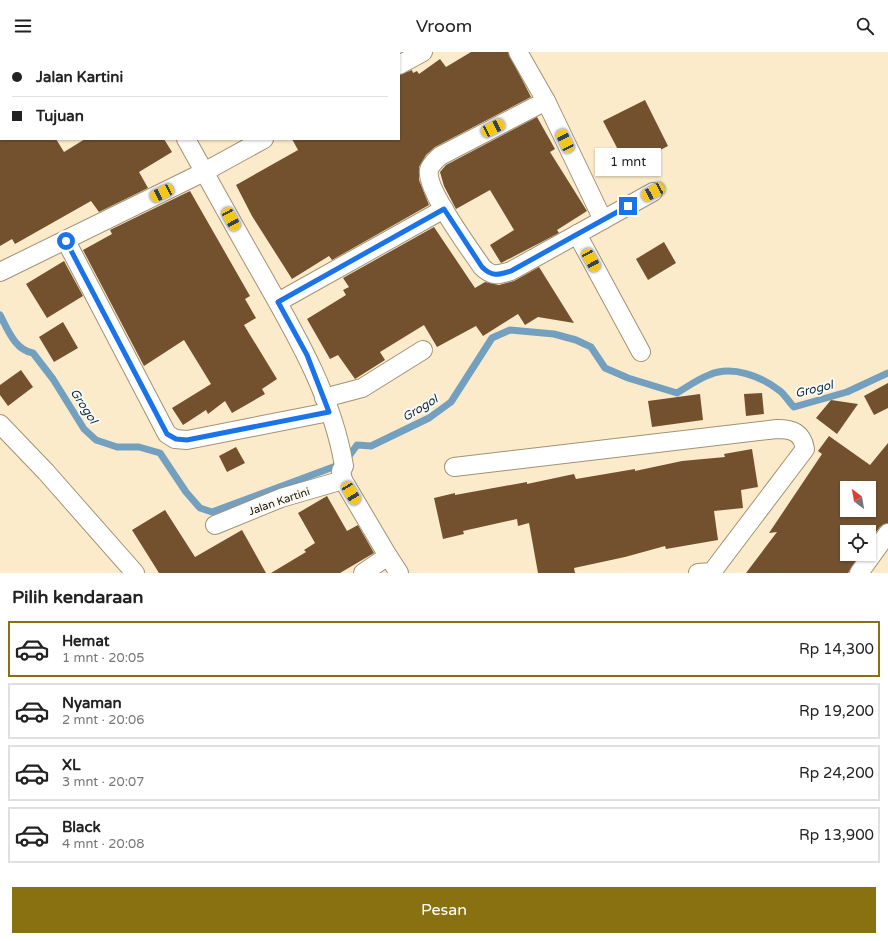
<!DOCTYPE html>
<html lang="id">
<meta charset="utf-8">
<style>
body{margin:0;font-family:"Varela Round",sans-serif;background:#f6f6f6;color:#222;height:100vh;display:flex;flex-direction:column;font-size:15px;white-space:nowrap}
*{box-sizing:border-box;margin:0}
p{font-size:13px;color:#767676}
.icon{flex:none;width:22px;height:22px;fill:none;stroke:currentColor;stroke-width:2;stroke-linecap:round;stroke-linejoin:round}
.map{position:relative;height:521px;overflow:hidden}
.details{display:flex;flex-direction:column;background:#fff;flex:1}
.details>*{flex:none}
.guide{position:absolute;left:0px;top:0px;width:400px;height:88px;box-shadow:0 1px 3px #0004;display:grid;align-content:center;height:88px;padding:0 12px;background:#fff}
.needle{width:26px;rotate:329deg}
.controls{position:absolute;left:840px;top:429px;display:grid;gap:8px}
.controls a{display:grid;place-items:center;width:36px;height:36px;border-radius:0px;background:#fff;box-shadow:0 1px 3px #0004;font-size:20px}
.end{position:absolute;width:18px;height:18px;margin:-9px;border:5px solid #1a73e8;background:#fff;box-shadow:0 0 0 2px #fff}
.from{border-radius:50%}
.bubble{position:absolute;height:28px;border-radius:0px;background:#fff;box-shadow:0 1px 3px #0004;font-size:13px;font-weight:600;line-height:28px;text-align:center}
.car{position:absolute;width:12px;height:24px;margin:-12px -6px;border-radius:5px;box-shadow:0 0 3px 1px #0007;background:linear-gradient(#f5c518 24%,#345 0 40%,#f5c518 0 76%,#345 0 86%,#f5c518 0)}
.guide b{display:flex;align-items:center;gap:14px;height:38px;font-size:15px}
.guide b+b{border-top:1px solid #e0e0e0}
.guide i{width:10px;height:10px;background:#222}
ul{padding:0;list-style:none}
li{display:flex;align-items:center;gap:12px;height:56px;margin:0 8px 6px;padding:0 4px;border:2px solid #e0e0e0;border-radius:0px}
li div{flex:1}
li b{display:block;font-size:15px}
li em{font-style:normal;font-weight:600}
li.on{border-color:#897011}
li>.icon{width:36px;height:36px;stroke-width:1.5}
h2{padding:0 12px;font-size:18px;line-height:48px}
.action{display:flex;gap:8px;margin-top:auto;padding:8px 12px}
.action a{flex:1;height:46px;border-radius:0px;background:#897011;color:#fff;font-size:16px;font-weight:600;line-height:46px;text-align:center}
header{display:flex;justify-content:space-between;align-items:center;height:52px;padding:0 12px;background:#fff;font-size:18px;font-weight:600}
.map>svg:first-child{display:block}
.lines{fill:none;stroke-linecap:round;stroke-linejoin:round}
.stream{stroke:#74a0c0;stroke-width:7}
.building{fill:#73512f;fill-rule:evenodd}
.minor-casing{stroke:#a19274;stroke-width:20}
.minor{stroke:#fff;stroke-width:18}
.route{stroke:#1a73e8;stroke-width:5}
.labels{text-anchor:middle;stroke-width:4;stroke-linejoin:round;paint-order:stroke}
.street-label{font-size:11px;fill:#1b160a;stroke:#fcf9f3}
.water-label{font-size:12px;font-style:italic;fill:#062c43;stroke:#fcf9f3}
</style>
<header><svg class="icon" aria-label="menu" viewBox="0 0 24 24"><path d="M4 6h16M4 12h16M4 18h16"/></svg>Vroom<svg class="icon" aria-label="search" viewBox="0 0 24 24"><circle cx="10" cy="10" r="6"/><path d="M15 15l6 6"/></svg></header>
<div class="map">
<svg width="888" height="521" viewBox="0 0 888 521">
<rect width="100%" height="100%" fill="#fbebca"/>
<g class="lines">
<!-- stream -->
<path class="stream" d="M0 263C8 278 15 298 33 301L53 327 84 377 96 388 117 395H139L160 401 186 440 200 456 212 460 344 411 357 393 371 394 429 366 451 350 492 286 510 278 554 282 576 288 591 295 605 316 628 326 677 341C687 335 698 327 709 323 732 313 761 324 780 339 785 343 789 350 794 355L847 340 888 321"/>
</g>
<!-- building -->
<g class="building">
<path d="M471 0H508L531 45 435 95 426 103 419 115V128L429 153 332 208 329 204 292 227 252 164 236 133 298 98 292 87H399V23L412 18 413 21 417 19 419 22 440 7 446 15Z"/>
<path d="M645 48 668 94 627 115 603 69Z"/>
<path d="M537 65 555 97 550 100 587 159 557 178 559 181 501 211 490 193 514 178 490 138 456 157 444 134 440 120 446 113Z"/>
<path d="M0 87H56L64 100 85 87H164L172 100 139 120 148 136 99 160 91 149 15 192 12 187 0 194Z"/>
<path d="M190 139 250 244 245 247 256 266 244 273 277 327 262 337 265 342 232 361 225 349 208 362 206 358 183 373 172 356 211 332 184 288 144 314 83 198 112 182 110 178Z"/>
<path d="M434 175 475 236 485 230 499 233 514 229 539 215 574 271 538 265 525 273 518 262 483 284 476 274 437 295 424 273 380 300 385 308 355 327 338 303 330 307 307 267 346 243 343 238 349 235 343 226Z"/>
<path d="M664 190 676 211 648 228 636 207Z"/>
<path d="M64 209 83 244 47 266 26 232Z"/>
<path d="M63 270 78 296 54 310 39 285Z"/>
<path d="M21 318 33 335 8 354 0 343V333Z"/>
<path d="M888 331V356L874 363 864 344Z"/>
<path d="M762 341 764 362 746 364 744 342Z"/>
<path d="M700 342 703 368 652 375 648 349Z"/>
<path d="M831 348 858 352 837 382 816 366Z"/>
<path d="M829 384 870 413 888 391V471L880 475 869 489V480H847V502H860L848 521H746L777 480 769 481 822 402 818 399ZM847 436H869V458H847Z"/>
<path d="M236 395 245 411 227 420 219 404Z"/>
<path d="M752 397 758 435 741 438 743 456 714 459 718 488 666 497 665 494 625 505 574 516 575 521H538L529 471 518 474 517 467 463 479 464 482 443 487 434 446 455 441V443L527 430V432L574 422 576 427 635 417V419L682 409 725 405 724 402Z"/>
<path d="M327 444 347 479 358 473 374 501 340 521H271L306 500 304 498 315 491 298 461Z"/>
<path d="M165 458 195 505 242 478 266 521H159L132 478Z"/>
</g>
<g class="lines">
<defs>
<g id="minor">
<path d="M142 0 143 1"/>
<path d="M518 0 546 49 603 168"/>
<path d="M46 1 48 0"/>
<path d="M399 13 423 0"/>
<path d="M0 27 1 26"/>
<path d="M546 49 440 104C436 108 430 113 429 118 425 137 470 197 482 215 492 225 498 223 511 219L653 140"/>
<path d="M186 87C212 134 238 181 265 228 298 286 333 347 344 414L341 419 343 428 388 504 363 521"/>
<path d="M577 182 641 300"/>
<path d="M66 189 167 382 175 387 187 388 329 360"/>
<path d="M0 220 204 120 264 87"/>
<path d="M278 250 444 157"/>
<path d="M324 346 362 336 423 298"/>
<path d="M0 372 46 420 135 521"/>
<path d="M454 415 777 377C792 377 802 380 805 397L712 520 698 521"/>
<path d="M215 473 281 446 343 428"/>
<path d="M388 504 399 521"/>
<path d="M859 521 888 481"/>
</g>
</defs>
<!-- minor casing -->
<use href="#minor" class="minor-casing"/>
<!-- minor -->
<use href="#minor" class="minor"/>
</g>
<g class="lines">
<!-- route -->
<path class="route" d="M66 189 167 382 176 387 187 388 329 360 307 303 278 250 444 157 482 215C492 225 498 223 511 219L628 154"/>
</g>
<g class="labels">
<!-- street labels -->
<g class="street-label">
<text transform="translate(279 449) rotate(-19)" y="4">Jalan Kartini</text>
</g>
<!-- water labels -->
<g class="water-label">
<text transform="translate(814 337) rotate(-14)" y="4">Grogol</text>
<text transform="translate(84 354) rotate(57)" y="4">Grogol</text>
<text transform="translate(420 356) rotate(-31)" y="4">Grogol</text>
</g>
</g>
</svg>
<div class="controls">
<a><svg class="needle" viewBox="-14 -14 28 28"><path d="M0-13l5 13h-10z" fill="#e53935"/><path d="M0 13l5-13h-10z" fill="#767676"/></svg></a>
<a><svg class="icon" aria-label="locate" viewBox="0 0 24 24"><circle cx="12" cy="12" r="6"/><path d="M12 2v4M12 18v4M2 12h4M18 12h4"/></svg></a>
</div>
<i class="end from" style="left:66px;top:189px"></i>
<i class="end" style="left:628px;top:154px"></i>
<div class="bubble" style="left:595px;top:96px;width:66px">1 mnt</div>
<i class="car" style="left:493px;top:76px;rotate:63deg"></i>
<i class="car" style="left:565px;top:89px;rotate:334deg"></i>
<i class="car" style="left:653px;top:140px;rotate:241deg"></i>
<i class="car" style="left:162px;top:141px;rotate:244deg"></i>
<i class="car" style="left:231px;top:167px;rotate:151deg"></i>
<i class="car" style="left:591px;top:208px;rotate:151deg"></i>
<i class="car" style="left:351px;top:441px;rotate:149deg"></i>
<div class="guide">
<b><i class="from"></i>Jalan Kartini</b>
<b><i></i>Tujuan</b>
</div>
</div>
<section class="details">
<h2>Pilih kendaraan</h2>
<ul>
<li class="on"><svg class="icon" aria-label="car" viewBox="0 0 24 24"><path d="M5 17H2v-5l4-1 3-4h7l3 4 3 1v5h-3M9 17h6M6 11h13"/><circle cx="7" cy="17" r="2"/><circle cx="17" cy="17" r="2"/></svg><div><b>Hemat</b><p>1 mnt · 20:05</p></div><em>Rp 14,300</em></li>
<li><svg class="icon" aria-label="car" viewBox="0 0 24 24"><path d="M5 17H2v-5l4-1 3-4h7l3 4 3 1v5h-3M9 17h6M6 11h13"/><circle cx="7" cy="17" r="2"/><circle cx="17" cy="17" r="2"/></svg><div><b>Nyaman</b><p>2 mnt · 20:06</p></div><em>Rp 19,200</em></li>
<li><svg class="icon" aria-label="car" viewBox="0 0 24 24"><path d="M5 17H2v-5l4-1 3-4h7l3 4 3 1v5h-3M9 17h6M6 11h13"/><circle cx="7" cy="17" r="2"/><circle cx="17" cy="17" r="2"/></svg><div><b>XL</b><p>3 mnt · 20:07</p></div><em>Rp 24,200</em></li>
<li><svg class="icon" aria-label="car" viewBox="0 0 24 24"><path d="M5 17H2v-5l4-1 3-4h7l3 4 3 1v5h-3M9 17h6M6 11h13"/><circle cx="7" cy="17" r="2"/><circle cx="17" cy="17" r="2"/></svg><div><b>Black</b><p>4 mnt · 20:08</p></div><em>Rp 13,900</em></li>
</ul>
<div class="action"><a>Pesan</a></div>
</section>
